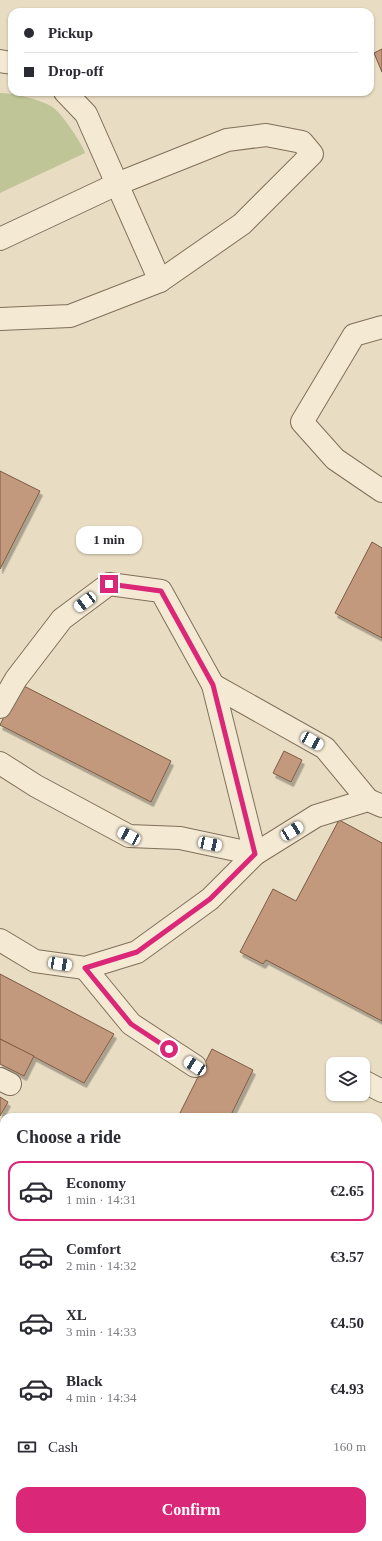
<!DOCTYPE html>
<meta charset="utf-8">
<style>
body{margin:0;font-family:Georgia,serif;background:#f7f7f7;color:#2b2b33;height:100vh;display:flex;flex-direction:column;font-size:15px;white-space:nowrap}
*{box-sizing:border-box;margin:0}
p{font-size:13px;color:#7c7c81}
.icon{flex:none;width:22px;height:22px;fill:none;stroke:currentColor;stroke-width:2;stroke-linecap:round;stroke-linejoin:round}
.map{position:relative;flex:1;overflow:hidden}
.drawer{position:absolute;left:0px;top:1113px;width:382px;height:428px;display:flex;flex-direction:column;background:#fff;border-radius:12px 12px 0 0;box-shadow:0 1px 3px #0004}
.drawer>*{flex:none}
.banner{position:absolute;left:8px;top:8px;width:366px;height:88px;border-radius:12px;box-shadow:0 1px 3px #0004;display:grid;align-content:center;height:88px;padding:0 16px;background:#fff}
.tools{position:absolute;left:326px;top:1057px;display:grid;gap:8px}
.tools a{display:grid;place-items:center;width:44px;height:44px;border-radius:8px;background:#fff;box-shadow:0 1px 3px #0004;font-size:20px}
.end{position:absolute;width:18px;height:18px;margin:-9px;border:5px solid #db2777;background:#fff;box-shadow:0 0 0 2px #fff}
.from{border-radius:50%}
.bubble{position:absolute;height:28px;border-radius:12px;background:#fff;box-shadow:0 1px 3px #0004;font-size:13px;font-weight:700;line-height:28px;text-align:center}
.car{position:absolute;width:12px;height:24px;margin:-12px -6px;border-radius:5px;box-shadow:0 0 3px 1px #0007;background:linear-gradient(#fff 24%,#345 0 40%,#fff 0 76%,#345 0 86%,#fff 0)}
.banner b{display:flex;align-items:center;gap:14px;height:38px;font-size:15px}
.banner b+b{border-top:1px solid #e1e1e2}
.banner i{width:10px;height:10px;background:#2b2b33}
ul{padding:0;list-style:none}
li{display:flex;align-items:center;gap:12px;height:60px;margin:0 8px 6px;padding:0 8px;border:2px solid transparent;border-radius:12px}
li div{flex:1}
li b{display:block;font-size:15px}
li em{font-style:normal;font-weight:700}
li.on{border-color:#db2777}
li>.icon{width:36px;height:36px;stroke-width:1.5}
h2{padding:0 16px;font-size:18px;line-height:48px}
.pay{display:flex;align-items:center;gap:10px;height:44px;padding:0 16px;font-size:15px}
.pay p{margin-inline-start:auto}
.primary-button{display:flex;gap:8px;margin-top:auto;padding:8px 16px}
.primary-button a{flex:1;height:46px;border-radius:12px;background:#db2777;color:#fff;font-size:16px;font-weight:700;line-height:46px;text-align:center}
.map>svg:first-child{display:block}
.green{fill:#c0c598}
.building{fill:#c2997c;stroke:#7c5a44;filter:url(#shadow)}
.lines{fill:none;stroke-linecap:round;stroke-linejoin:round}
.minor-casing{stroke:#806f5b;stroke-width:24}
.minor{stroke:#f4ead4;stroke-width:22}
.route{stroke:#db2777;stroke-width:5}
</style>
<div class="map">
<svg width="382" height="1541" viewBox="0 0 382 1541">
<defs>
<filter id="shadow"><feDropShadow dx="2.5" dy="4.5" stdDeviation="0" flood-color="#0004"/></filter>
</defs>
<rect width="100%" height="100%" fill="#e8dcc2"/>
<!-- green -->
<path class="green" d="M0 93C14 93 38 99 51 106 61 112 81 142 85 153L0 193Z"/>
<!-- building -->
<g class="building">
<path d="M382 49V72L374 53Z"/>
<path d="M0 471 40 491 0 569Z"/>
<path d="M372 542 382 548V638L335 613Z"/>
<path d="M20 684 171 761 151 802 0 725Z"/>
<path d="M284 751 302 760 291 782 273 773Z"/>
<path d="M339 820 382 843V1021L266 960 263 964 240 952 273 889 296 901Z"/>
<path d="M0 974 114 1034 84 1083 0 1039Z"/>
<path d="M0 1039 34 1056 24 1076 0 1064Z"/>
<path d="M212 1049 253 1070 230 1117H178Z"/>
<path d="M0 1097 8 1102 0 1116Z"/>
<path d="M0 1132 4 1134V1166L0 1164Z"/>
<path d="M378 1165 382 1167V1229L378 1227Z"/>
<path d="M0 1201 4 1204V1255L0 1261Z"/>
<path d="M382 1298V1456L378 1464V1305Z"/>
</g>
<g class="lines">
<defs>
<g id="minor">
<path d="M0 61 12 63"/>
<path d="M65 92 86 114 160 281"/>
<path d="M0 239 117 184 227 140 266 135 302 142 312 154 242 224 160 281 70 316 0 319"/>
<path d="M382 327 354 335 302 422 335 459 382 491"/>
<path d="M213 685 325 748 368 800"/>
<path d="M0 707 16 679 62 619 109 584 161 591 213 685 255 854 210 899 137 952 85 968 35 961 0 940"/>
<path d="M0 763 36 786 129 836 180 838 255 854 316 816 368 800 382 806"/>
<path d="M85 968 131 1024 195 1066"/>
<path d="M0 1079 10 1084"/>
<path d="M363 1081 382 1091"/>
<path d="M0 1178 4 1180"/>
</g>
</defs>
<!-- minor casing -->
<use href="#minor" class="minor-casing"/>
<!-- minor -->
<use href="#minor" class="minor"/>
</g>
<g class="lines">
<!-- route -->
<path class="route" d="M109 584 161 591 213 685 255 854 210 899 137 952 85 968 131 1024 169 1049"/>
</g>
</svg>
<div class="tools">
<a><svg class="icon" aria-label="layers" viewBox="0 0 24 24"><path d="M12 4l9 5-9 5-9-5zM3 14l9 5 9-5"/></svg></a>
</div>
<i class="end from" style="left:169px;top:1049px"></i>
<i class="end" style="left:109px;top:584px"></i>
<div class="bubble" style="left:76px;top:526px;width:66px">1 min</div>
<i class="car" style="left:85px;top:602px;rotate:233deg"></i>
<i class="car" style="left:312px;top:741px;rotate:119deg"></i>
<i class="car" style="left:292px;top:831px;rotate:58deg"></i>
<i class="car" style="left:129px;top:836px;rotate:298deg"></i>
<i class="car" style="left:210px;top:844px;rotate:102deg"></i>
<i class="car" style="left:60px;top:964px;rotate:99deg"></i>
<i class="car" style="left:195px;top:1066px;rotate:303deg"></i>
<div class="banner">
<b><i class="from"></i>Pickup</b>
<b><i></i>Drop-off</b>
</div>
<section class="drawer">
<h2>Choose a ride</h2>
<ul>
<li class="on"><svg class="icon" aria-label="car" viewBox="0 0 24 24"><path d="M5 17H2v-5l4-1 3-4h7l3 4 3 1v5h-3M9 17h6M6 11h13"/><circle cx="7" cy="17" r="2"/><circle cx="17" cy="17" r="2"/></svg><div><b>Economy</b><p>1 min · 14:31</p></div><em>€2.65</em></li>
<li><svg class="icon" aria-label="car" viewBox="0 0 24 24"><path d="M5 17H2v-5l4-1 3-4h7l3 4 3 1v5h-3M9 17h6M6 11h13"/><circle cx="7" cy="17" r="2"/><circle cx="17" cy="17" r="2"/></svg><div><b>Comfort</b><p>2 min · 14:32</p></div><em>€3.57</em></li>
<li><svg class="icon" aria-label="car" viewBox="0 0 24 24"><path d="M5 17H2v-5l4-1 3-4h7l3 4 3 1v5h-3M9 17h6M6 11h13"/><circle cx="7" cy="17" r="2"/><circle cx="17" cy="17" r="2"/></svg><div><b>XL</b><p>3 min · 14:33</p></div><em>€4.50</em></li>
<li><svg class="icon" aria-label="car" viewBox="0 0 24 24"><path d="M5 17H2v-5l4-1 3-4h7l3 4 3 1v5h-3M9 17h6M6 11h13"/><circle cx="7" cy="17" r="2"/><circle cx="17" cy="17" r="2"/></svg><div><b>Black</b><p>4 min · 14:34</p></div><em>€4.93</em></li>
</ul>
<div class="pay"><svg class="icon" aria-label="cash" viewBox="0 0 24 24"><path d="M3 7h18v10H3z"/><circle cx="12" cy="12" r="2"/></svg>Cash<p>160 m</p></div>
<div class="primary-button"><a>Confirm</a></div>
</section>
</div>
